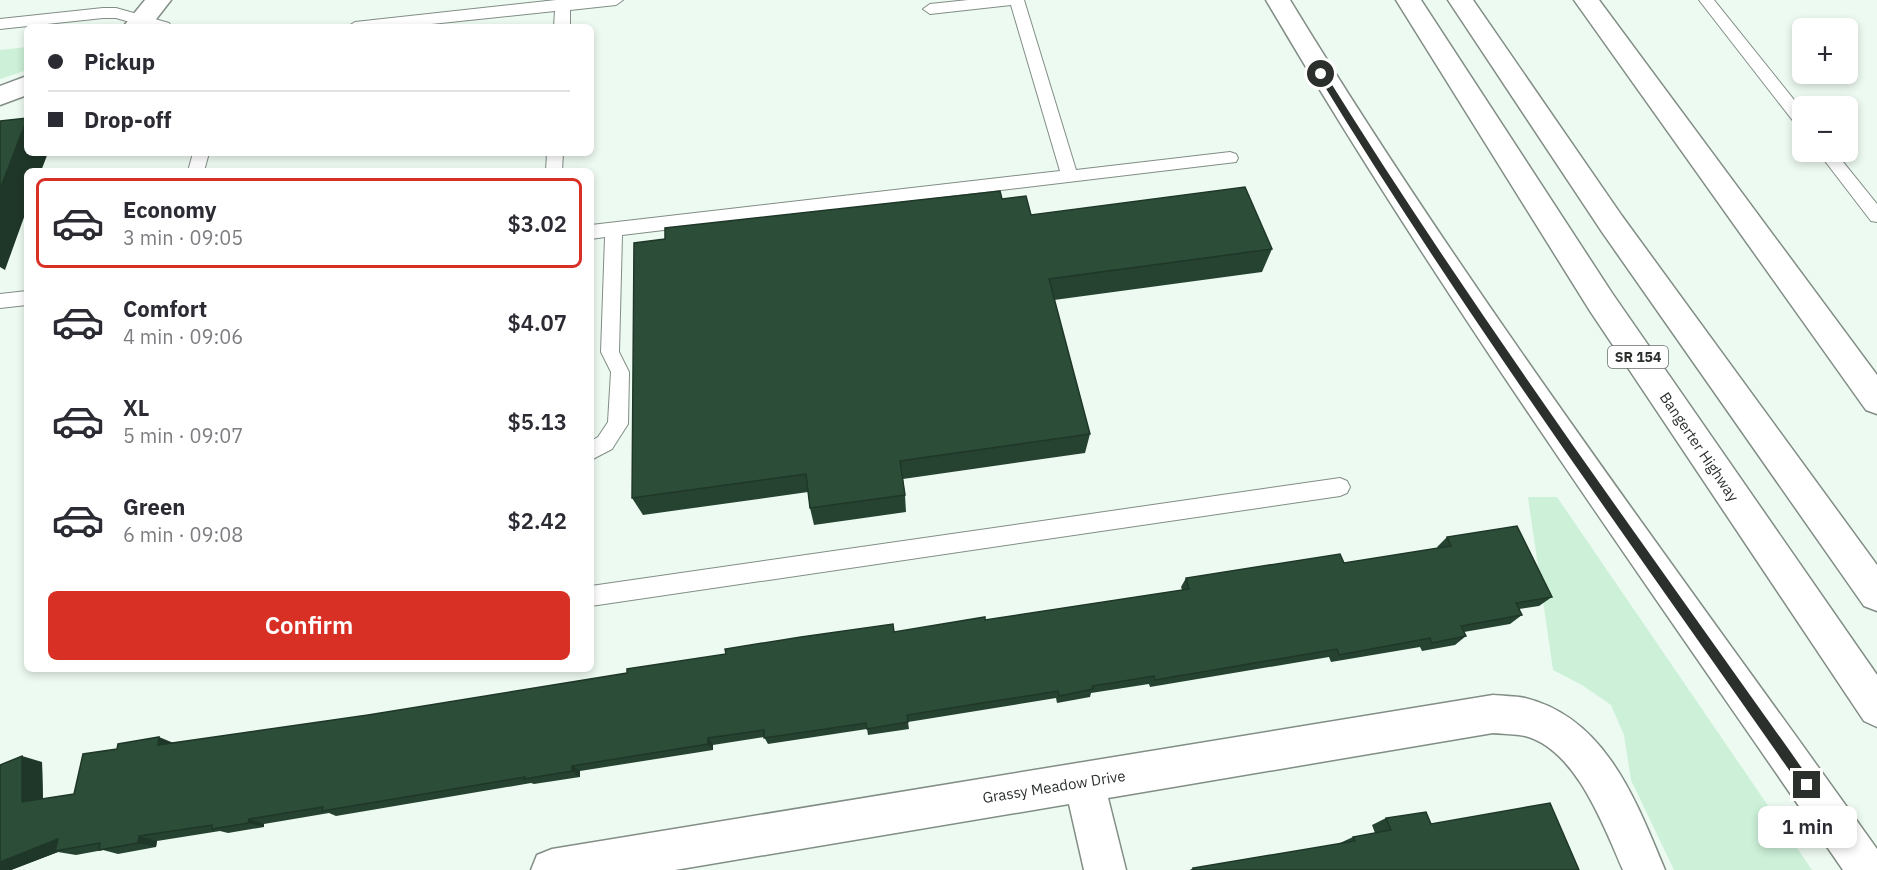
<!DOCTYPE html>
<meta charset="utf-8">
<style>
body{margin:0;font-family:"IBM Plex Sans",sans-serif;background:#f2f2f3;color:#2b2b33;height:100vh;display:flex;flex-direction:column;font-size:22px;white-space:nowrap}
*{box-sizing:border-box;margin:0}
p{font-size:20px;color:#7c7c81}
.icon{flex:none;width:33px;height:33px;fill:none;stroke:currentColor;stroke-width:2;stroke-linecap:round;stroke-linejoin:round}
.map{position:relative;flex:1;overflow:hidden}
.panel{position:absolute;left:24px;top:168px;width:570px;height:504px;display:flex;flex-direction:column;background:#fff;border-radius:9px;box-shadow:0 3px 9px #0003}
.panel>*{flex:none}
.guide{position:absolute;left:24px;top:24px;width:570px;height:132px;border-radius:9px;box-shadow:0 3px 9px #0003;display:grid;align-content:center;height:132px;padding:0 24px;background:#fff}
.fabs{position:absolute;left:1792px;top:18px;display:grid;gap:12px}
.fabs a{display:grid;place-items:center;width:66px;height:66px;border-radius:9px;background:#fff;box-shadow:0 3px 9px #0003;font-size:30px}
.end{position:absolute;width:27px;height:27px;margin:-14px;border:8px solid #2b302d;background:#fff;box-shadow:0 0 0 3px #fff}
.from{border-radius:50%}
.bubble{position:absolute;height:42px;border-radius:9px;background:#fff;box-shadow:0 3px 9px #0003;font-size:20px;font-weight:600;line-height:42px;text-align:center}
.guide b{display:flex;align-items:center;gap:21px;height:57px;font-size:22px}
.guide b+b{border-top:2px solid #e1e1e2}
.guide i{width:15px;height:15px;background:#2b2b33}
ul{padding:10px 0 0;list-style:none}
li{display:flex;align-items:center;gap:18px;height:90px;margin:0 12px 9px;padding:0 12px;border:3px solid transparent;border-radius:9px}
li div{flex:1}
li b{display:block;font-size:22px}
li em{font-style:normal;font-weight:600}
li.current{border-color:#d93025}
li>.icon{width:54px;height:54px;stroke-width:1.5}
.action{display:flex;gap:12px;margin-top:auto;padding:12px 24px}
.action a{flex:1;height:69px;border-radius:9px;background:#d93025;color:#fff;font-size:24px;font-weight:600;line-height:69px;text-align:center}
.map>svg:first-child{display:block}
.green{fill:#ccf0d8}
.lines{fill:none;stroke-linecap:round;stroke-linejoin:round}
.service-casing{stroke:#818d85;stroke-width:2}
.minor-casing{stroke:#818d85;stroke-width:3}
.motorway-casing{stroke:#818d85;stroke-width:3}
.service{fill:#fff;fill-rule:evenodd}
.minor{fill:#fff;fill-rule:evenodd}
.motorway{fill:#fff;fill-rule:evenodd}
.wall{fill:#264331}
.shaded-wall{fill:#1f3728}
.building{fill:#2c4e39;stroke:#1f3728;stroke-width:1.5}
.route{fill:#2b302d}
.labels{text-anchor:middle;stroke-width:6;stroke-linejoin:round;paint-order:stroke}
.shield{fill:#fff;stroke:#6b6e6c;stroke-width:1.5}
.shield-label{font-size:14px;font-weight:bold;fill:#2b302d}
.street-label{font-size:15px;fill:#2b302d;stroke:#fff}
</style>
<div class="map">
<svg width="1877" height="870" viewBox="0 0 1877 870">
<rect width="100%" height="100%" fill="#edfaf1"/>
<!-- green -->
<g class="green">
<path d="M27 47V70L0 79V50Z"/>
<path d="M1528 497H1557L1812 870H1674L1631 780 1624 735 1611 705 1582 685 1553 670Z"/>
</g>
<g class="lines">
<defs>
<g id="service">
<path d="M556 0H623L616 5 570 10V27H554L555 11 403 27H347L355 22Z"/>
<path d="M968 0H1024L1076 170 1230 152 1236 154 1238 158 1236 162 622 235 619 352 629 372 628 424 612 449 591 460V441L598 437 608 422 611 372 601 352 605 237 591 239V225L1060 171 1011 5 930 14 923 9 930 4Z"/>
<path d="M1699 0H1714L1803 111V128L1797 126Z"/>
<path d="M103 8H116L169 23 172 27H147L116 18H103L0 29V19Z"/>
<path d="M1818 152H1835L1877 204V222L1871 221Z"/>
<path d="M193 153H209L204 171H188Z"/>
<path d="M547 153H563L562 171H546Z"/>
<path d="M27 291V305L0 308V294Z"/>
<path d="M1340 478 1347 481 1350 487 1347 493 1340 496 591 606V586Z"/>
</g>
<g id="minor">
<path d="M145 0H171L150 27H123Z"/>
<path d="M27 76V95L0 105V86Z"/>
<path d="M1493 695C1503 696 1515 696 1525 698 1606 718 1636 801 1665 870H1623C1604 827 1576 749 1525 736 1515 734 1503 734 1493 733L1108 798 1126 870H1084L1069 804 675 870H531L537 855 552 849Z"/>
</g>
<g id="motorway">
<path d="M1266 0H1290C1469 294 1677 569 1877 849V870H1843C1646 583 1442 300 1266 0Z"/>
<path d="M1396 0H1421L1612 293 1877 675V727L1864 721 1590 311Z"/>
<path d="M1448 0H1473L1622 216 1877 565V611L1864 606 1602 232Z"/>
<path d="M1574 0H1599L1877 375V414L1866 410Z"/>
</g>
</defs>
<!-- service casing -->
<use href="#service" class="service-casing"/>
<!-- minor casing -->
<use href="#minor" class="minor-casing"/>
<!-- motorway casing -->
<use href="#motorway" class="motorway-casing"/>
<!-- service -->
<use href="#service" class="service"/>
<!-- minor -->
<use href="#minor" class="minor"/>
<!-- motorway -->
<use href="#motorway" class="motorway"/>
</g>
<!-- wall -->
<g class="wall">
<path d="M1002 199 1031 215 1272 249 1262 272 1054 300 1090 434 1085 453 903 479 905 495 906 512 814 525 810 508 808 492 643 515 632 498Z"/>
<path d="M1447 537 1552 597 1539 606 1519 609 1522 615 1510 624 1464 632 1466 636 1455 645 1422 651 1420 647 1331 662 1329 657 1150 687 1149 684 1091 693 1090 697 1057 703 1056 698 908 722 909 729 868 735 867 729 768 744 764 737 713 745V750L580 771V777L534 784 531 783 336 816 329 813 264 824V827L228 833 220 831 157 841 156 847 118 854 103 850 76 855 58 852 11 870H0L42 762 43 799 74 794 117 749 174 743 368 715 894 632 985 620 1182 590 1181 587 1186 578 1344 563 1438 548 1437 547Z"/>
<path d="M1386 818 1431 824 1579 870H1190L1193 868 1341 844 1340 843 1353 837 1375 833 1372 825Z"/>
</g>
<!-- shaded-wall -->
<g class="shaded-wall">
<path d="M27 119V153H48L41 171H27V209L5 270 0 267V189Z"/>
<path d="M159 737 176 744 158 745Z"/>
<path d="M708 738 713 745V750L708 744Z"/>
<path d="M22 756 42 762 43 807 22 802Z"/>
<path d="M572 766 580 771V777L572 771Z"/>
<path d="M249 819 264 824V827L248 823Z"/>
<path d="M139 836 157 841 156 847 138 843Z"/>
<path d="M58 839 55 851 58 852 11 870H0V862Z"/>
</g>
<!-- building -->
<g class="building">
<path d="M27 118V119L0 189V121Z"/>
<path d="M1245 187 1272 249 1049 279 1090 434 900 461 905 495 810 508 806 474 632 498 634 243 665 239V228L1000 191 1002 199 1026 196 1031 215Z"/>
<path d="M1517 526 1552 597 1516 603 1522 615 1461 626 1466 636 1432 643 1430 638 1339 655 1337 649 1155 680 1154 676 1092 686 1093 689 1059 696 1058 691 907 715 908 722 867 729 866 723 764 738V730L708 738V744L572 766V771L524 779 525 777 322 811 323 807 249 819 248 823 212 829V825L139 836 138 843 99 850 100 843 55 851 58 839 0 862V765L22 756V802L74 794 83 754 117 749 118 744 159 737 158 745 368 715 627 673V669L726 654 725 649 801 637 893 624 894 632 985 617V620L1189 589 1186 578 1340 554 1344 563 1451 546 1447 537Z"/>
<path d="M1550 803 1579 870H1194L1193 868 1355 841 1353 837 1391 830 1386 818 1426 812 1431 824Z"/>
</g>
<!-- route -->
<path class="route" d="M1318 72H1324C1475 315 1646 547 1811 781V790H1803C1638 553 1467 320 1317 74Z"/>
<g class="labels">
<!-- shield labels -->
<rect class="shield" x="1608" y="346" width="60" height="22" rx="4.5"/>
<g class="shield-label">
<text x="1638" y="362">SR 154</text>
</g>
<!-- street labels -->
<g class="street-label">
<text transform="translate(1699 447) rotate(56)" y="5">Bangerter Highway</text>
<text transform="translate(1054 787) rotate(-9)" y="5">Grassy Meadow Drive</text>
</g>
</g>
</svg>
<div class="fabs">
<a>+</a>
<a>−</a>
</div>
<i class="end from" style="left:1321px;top:74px"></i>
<i class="end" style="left:1807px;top:785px"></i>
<div class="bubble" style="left:1758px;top:806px;width:99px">1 min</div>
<div class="guide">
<b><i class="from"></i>Pickup</b>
<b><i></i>Drop-off</b>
</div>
<section class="panel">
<ul>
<li class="current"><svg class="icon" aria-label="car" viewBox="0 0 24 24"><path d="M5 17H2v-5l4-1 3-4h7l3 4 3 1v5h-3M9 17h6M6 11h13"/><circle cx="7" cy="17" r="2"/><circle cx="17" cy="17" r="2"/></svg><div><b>Economy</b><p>3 min · 09:05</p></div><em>$3.02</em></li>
<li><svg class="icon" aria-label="car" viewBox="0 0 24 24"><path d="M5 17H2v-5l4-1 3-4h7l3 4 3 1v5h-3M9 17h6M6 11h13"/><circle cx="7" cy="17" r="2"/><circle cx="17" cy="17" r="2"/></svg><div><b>Comfort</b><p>4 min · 09:06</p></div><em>$4.07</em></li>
<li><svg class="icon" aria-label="car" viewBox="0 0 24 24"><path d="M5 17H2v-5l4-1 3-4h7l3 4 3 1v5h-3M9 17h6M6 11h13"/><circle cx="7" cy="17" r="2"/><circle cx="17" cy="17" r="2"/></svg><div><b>XL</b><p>5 min · 09:07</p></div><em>$5.13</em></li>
<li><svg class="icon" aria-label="car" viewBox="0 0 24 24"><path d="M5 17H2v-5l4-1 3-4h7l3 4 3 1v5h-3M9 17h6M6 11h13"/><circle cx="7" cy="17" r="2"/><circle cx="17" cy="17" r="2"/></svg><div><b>Green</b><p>6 min · 09:08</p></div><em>$2.42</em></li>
</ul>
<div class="action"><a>Confirm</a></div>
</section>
</div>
